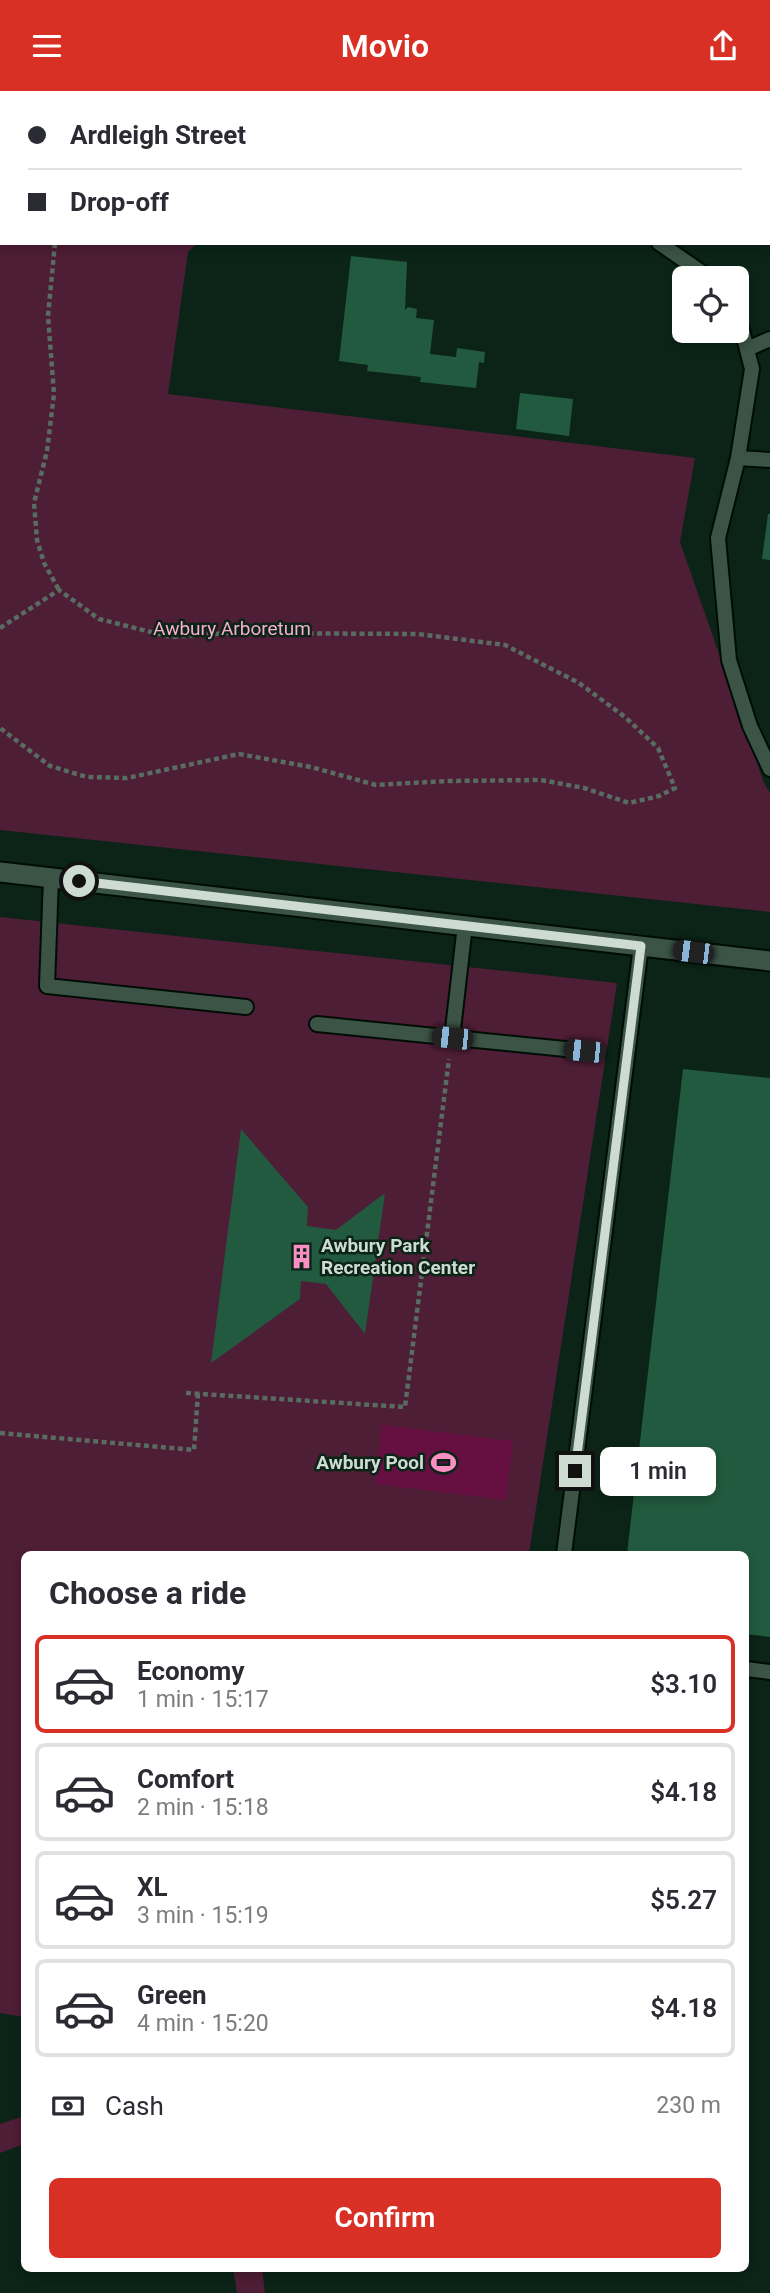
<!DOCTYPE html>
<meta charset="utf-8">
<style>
body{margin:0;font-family:Roboto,sans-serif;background:#f7f7f7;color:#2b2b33;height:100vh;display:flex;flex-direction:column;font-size:26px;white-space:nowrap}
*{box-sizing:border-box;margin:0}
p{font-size:23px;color:#7c7c81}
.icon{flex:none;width:38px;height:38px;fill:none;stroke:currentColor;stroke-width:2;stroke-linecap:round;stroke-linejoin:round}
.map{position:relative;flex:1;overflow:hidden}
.details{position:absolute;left:21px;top:1460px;width:728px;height:721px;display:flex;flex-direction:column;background:#fff;border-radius:10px;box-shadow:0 4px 10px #0003}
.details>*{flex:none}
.top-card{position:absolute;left:0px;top:0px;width:770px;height:154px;box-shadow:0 4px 10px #0003;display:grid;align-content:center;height:154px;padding:0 28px;background:#fff}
.tools{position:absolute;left:672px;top:175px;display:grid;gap:14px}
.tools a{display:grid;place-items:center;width:77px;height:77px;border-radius:10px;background:#fff;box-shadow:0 4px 10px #0003;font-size:35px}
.end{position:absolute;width:32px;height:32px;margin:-16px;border:9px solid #cddbd2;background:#111;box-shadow:0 0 0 4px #111}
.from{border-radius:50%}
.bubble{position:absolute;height:49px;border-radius:10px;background:#fff;box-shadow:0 4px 10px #0003;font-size:23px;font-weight:600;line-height:49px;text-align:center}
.car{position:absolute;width:21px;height:42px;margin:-21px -10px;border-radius:9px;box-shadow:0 0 5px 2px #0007;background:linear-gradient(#222 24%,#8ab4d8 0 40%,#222 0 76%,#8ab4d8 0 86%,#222 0)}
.top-card b{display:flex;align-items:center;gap:24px;height:66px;font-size:26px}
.top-card b+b{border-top:2px solid #e1e1e2}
.top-card i{width:18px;height:18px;background:#2b2b33}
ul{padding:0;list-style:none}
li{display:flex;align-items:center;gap:21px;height:98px;margin:0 14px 10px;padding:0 14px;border:4px solid #e1e1e2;border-radius:10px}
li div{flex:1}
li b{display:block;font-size:26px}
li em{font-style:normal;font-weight:600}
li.current{border-color:#d93025}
li>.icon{width:63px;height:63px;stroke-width:1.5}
h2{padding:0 28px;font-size:32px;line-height:84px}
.pay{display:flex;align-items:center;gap:18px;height:77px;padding:0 28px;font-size:26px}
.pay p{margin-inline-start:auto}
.primary-button{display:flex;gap:14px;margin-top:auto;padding:14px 28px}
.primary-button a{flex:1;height:80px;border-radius:10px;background:#d93025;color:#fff;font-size:28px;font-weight:600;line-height:80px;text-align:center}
header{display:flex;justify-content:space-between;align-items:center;height:91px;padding:0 28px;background:#d93025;color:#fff;font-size:32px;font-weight:600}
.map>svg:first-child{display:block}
.green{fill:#4e1d36}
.water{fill:#651041}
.building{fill:#215a3e}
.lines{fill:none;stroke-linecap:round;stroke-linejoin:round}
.service-casing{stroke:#000d04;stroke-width:18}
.minor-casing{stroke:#000d04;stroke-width:23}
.path{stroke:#586c61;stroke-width:4.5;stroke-dasharray:5 3.5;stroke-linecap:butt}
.service{stroke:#3b5446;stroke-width:14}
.minor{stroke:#3b5446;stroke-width:19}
.route{stroke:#cddbd2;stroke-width:9}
.labels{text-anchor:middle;stroke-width:5;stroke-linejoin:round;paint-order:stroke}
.park-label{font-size:19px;fill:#f6adce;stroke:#0b2417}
.poi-label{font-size:19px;font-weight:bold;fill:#cddbd2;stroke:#0b2417;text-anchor:start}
</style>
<header><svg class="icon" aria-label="menu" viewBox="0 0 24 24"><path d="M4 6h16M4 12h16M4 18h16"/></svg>Movio<svg class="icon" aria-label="share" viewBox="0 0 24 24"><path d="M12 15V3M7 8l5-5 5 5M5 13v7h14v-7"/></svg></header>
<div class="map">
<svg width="770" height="2202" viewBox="0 0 770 2202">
<rect width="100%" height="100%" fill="#0b2417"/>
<!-- green -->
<g class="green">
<path d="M0 45 2 152H197L188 161 168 303 695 367 680 451 764 692 770 702V821L0 739Z"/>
<path d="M0 826 617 892 529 1463H24V1926L0 1922Z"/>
<path d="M24 2025V2053L0 2062V2033Z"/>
<path d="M233 2177H262L265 2202H237Z"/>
</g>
<!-- water -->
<path class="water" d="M382 1334 513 1350 506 1409 375 1393Z"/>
<!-- building -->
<g class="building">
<path d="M351 165 407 171 405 219 408 216 417 218 416 227 434 229 430 263 456 266 457 257 485 261 484 272 479 271 476 297 420 291 421 286 367 280 368 274 339 270Z"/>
<path d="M520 302 573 308 569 345 516 338Z"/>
<path d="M768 423H770V469L762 468Z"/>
<path d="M683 978 770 987V1546L746 1543V1463H627Z"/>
<path d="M241 1038 308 1116 307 1135 336 1139 385 1102 365 1243 326 1193 301 1190 300 1208 211 1272Z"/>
</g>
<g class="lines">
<defs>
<g id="service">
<path d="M659 152 710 187"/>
<path d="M737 229 742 239 752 278 738 367 718 447 729 569 750 635 770 678"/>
<path d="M747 258 770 248"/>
<path d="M738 367 770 369"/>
<path d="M51 787 47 895 246 916"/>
<path d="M317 933 585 960"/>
<path d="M452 947 465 834"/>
<path d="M564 1463 641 855"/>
<path d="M746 1578 770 1581"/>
</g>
<path id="minor" d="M0 781 770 870"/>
</defs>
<!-- service casing -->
<use href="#service" class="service-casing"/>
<!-- minor casing -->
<use href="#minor" class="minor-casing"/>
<!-- path -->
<g class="path">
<path d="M111 2 114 0"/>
<path d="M0 74 2 73"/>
<path d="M55 152 48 225 54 303 47 360 34 412 37 449 44 472 59 499"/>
<path d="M0 537 59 499 99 528 171 546 228 542 418 543 505 554 579 592 625 626 658 657 675 697 659 705 629 712 584 697 541 689 447 690 376 694 311 676 239 663 127 687 87 686 50 675 0 637"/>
<path d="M186 1302 405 1316 449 968"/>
<path d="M0 1342 194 1359 198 1302"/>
</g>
<!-- service -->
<use href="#service" class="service"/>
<!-- minor -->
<use href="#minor" class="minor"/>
</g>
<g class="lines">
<!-- route -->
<path class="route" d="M79 790 641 855 575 1380"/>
</g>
<!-- icons -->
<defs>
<symbol id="building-bare" viewBox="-9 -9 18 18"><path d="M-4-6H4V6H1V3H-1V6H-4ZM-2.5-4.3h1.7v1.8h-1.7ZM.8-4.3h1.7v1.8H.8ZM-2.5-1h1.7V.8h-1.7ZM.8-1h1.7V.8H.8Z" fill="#fb8fc3" stroke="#0b2417" stroke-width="2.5" paint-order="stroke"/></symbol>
<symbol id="stadium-bare" viewBox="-9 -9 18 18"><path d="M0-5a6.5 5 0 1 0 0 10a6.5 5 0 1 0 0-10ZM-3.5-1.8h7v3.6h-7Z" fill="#fb8fc3" stroke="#0b2417" stroke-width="2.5" paint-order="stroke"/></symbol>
</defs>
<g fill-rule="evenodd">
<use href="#building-bare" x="284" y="1148" width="35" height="35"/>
<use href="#stadium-bare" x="426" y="1354" width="35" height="35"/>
</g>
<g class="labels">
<!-- park labels -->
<g class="park-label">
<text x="232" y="544">Awbury Arboretum</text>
</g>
<!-- poi labels -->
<g class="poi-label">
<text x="321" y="1161">Awbury Park<tspan x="321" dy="22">Recreation Center</tspan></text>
<text x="424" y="1378" text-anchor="end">Awbury Pool</text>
</g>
</g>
</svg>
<div class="tools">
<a><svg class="icon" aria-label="locate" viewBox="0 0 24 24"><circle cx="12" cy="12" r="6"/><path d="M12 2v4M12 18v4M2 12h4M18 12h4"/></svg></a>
</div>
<i class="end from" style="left:79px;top:790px"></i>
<i class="end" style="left:575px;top:1380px"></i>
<div class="bubble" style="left:600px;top:1356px;width:116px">1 min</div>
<i class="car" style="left:693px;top:861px;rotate:277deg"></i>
<i class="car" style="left:452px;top:947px;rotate:276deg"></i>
<i class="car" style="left:584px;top:960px;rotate:276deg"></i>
<div class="top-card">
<b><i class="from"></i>Ardleigh Street</b>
<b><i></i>Drop-off</b>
</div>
<section class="details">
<h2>Choose a ride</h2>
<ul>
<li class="current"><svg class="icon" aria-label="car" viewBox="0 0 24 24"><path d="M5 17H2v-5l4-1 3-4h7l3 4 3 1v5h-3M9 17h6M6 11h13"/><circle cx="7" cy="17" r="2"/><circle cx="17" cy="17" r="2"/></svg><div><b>Economy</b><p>1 min · 15:17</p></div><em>$3.10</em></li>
<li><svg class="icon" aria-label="car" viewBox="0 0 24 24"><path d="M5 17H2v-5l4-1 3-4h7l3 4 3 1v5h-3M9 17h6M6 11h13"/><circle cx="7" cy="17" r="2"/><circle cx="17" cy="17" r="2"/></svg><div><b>Comfort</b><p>2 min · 15:18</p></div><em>$4.18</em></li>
<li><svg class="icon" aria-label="car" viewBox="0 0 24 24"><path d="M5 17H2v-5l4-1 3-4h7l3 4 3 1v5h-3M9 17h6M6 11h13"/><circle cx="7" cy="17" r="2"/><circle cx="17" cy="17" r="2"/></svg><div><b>XL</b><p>3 min · 15:19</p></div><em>$5.27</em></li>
<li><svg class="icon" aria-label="car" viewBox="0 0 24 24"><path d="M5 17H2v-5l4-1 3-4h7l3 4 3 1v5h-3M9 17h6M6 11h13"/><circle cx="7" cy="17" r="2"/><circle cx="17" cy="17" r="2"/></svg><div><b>Green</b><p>4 min · 15:20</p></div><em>$4.18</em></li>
</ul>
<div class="pay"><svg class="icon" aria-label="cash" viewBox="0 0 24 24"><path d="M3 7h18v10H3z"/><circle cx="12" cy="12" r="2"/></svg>Cash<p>230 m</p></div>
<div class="primary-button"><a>Confirm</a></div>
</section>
</div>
